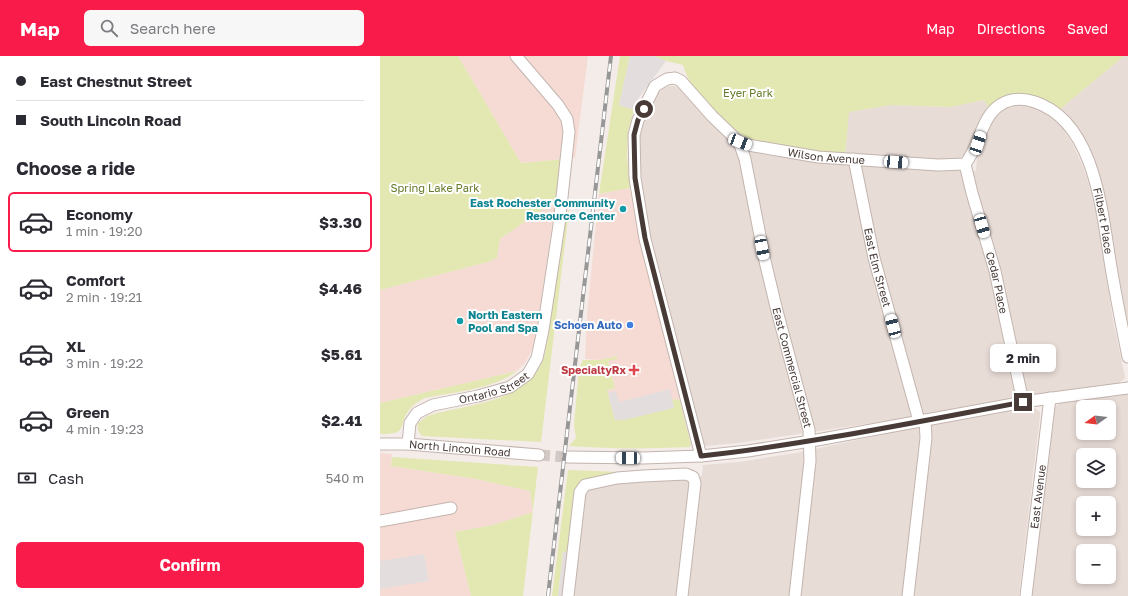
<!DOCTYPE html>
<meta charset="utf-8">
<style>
body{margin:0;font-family:"Golos Text",sans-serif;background:#f7f7f7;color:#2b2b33;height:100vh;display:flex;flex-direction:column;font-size:15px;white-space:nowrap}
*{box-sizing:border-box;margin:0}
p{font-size:13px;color:#7c7c81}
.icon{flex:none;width:22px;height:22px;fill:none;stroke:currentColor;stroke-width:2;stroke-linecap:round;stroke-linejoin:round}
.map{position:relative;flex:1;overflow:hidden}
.side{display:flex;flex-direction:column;background:#fff;width:380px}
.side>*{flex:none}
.banner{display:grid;align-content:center;height:88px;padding:0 16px;background:#fff}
.needle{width:26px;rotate:256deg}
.fabs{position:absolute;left:696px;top:344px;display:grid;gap:8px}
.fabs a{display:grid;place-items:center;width:40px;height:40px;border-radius:6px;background:#fff;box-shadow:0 2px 6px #0003;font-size:20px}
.end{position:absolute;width:18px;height:18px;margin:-9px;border:5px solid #483b37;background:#fff;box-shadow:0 0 0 2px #fff}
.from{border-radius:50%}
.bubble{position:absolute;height:28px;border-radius:6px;background:#fff;box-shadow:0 2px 6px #0003;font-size:13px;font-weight:700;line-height:28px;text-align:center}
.car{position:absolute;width:12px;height:24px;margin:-12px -6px;border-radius:5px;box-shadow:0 0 3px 1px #0007;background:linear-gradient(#fff 24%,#345 0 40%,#fff 0 76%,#345 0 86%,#fff 0)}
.banner b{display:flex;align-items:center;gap:14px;height:38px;font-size:15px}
.banner b+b{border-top:1px solid #e1e1e2}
.banner i{width:10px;height:10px;background:#2b2b33}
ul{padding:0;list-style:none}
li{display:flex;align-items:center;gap:12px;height:60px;margin:0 8px 6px;padding:0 8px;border:2px solid transparent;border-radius:6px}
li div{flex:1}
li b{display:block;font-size:15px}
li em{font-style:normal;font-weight:700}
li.active{border-color:#f91b4a}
li>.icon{width:36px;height:36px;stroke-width:1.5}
h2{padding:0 16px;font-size:18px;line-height:48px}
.pay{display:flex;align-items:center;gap:10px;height:44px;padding:0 16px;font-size:15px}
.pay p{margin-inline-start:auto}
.action{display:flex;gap:8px;margin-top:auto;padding:8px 16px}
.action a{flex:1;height:46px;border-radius:6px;background:#f91b4a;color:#fff;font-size:16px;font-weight:700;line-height:46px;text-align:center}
header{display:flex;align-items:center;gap:24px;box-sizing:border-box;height:56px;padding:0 20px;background:#f91b4a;color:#fff}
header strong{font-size:19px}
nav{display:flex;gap:22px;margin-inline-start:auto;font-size:14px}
.search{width:280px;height:36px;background:#f7f7f7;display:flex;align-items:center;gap:10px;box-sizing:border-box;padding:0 14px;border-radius:6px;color:#7c7c81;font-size:15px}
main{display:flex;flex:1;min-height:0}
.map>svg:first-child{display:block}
.residential{fill:#e8dcd7;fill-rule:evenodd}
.commercial{fill:#f6dbd4}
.green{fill:#e3e8b2}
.parking{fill:#e3dedd}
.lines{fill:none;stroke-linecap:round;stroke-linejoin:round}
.minor-tunnel{stroke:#d2c9c5;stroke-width:11;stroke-dasharray:11 5.5;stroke-linecap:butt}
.minor-casing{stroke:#c3b4ae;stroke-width:13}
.minor{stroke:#fff;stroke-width:11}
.rail-casing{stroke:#979797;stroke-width:4}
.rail{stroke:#fff;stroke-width:2.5;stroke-dasharray:8;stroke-linecap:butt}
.route{stroke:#483b37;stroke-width:5}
.culture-dot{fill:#0f9aa8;stroke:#fff;stroke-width:1.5}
.shop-dot{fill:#3f7fe0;stroke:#fff;stroke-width:1.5}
.health-dot{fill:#e0444e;stroke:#fff;stroke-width:1.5}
.labels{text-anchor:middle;stroke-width:4;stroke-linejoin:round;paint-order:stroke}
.park-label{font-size:11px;fill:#657a2a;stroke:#fff}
.street-label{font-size:11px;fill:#483b37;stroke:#fff}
.culture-label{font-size:11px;font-weight:bold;fill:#0d838f;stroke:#fff;text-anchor:end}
.shop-label{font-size:11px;font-weight:bold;fill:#366cbe;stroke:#fff;text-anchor:end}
.health-label{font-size:11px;font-weight:bold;fill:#be3a42;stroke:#fff;text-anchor:end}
</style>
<header>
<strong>Map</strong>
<div class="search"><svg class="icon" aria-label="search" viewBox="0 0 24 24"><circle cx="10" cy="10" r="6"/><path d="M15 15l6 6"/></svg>Search here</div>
<nav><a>Map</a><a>Directions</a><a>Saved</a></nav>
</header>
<main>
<section class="side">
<div class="banner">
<b><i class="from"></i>East Chestnut Street</b>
<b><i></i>South Lincoln Road</b>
</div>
<h2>Choose a ride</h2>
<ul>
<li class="active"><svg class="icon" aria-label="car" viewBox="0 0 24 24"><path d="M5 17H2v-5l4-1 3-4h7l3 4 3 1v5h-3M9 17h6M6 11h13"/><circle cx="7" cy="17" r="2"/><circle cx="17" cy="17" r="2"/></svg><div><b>Economy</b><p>1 min · 19:20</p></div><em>$3.30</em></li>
<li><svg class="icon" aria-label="car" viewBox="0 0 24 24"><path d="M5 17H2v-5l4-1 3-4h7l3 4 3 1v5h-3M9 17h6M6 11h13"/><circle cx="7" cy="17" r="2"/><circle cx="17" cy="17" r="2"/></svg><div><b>Comfort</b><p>2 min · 19:21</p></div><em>$4.46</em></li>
<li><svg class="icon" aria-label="car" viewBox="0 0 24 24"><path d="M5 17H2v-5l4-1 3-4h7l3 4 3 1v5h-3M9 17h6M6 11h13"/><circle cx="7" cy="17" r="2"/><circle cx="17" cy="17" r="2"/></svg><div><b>XL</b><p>3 min · 19:22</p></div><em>$5.61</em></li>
<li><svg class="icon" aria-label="car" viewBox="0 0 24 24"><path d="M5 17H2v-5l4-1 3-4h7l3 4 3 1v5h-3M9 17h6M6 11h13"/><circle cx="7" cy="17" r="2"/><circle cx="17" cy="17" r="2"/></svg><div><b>Green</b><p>4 min · 19:23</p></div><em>$2.41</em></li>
</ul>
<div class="pay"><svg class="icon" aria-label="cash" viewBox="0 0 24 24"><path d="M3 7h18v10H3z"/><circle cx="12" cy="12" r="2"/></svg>Cash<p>540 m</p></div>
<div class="action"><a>Confirm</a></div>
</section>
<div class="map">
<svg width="748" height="540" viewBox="0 0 748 540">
<rect width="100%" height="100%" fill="#f4ece9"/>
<!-- residential -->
<g class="residential">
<path d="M744 0H748V289L718 128 679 54Z"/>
<path d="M289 30H295L299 32 324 59 366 94 381 98 422 104 573 114 596 115 597 99 609 67 624 50 646 46 664 55 682 71 692 87 702 108 709 128 718 164 733 264 745 321 744 323 737 328 675 335 519 363 358 387 326 390 324 387 281 226 265 154 262 131 260 103V81L263 66 277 38 283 32Z"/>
<path d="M604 44 609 52 589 96 577 104 570 105 465 100 468 56 511 49 570 51Z"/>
<path d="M748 338V540H652L674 352 681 346ZM703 351H729V377H703ZM703 399H729V425H703ZM703 447H729V473H703ZM703 495H729V521H703Z"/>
<path d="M648 351 655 352 660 356V359L639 540H193L205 434 231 427 322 420 323 409 359 406 416 397 524 374Z"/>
</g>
<!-- commercial -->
<g class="commercial">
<path d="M78 0H208L195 102 141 107Z"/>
<path d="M250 132 260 184 300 345 297 343 235 364 227 334 235 332 228 305 237 300 220 304 205 303 207 259 219 138Z"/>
<path d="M176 144 156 277 152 294 145 307 137 315 0 347V234L108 206 117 202 120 183Z"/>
<path d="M0 397 12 398 11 410 96 423 150 435 153 456 113 469 75 476 91 540H0Z"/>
</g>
<!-- green -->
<g class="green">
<path d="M0 0H78L141 107 185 103 176 144 120 183 117 202 108 206 0 234Z"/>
<path d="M240 0H250L239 49 254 54 248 75 247 100 250 132 219 138Z"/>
<path d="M274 0H744L679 54C655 38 633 28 609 52L604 44 570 51 511 49 469 56 465 100 375 86C347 71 311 40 303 9L286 5Z"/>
<path d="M189 154 161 386 42 380C38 376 37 373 38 367L47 360C84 348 144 348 162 306 164 301 165 296 166 291L181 170 185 157Z"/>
<path d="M237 300V303L228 305 235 332 227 334 235 364 294 351 292 344 297 343 300 345 311 389 309 391C269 393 229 393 189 390L196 382 194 369 199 312 203 304H220Z"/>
<path d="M137 315C114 333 74 336 45 342 39 345 34 348 30 353 17 368 30 379 0 378V347Z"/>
<path d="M12 401 158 411 143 540H91L75 476 113 469 153 456 150 435 96 423 11 410Z"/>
<path d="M188 414 241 416 203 426 189 496H183L178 540H172Z"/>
</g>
<!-- parking -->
<g class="parking">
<path d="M250 0H274L286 5 260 40 254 54 239 49Z"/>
<path d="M290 333 294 352 244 364H235L228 337 236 335 239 346Z"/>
<path d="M183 496H189L184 540H178Z"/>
<path d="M44 498 49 525 0 533V505Z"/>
</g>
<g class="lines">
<!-- minor-tunnel -->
<path class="minor-tunnel" d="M159 399 187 401"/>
<defs>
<g id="minor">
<path id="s1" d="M359 86 365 103 385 205 397 255 429 374 430 405 415 540"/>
<path id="s2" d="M474 103 494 202 539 365"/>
<path id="s3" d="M585 108 592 137 615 215 643 346"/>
<path id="s4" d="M0 388H28L159 399"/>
<path id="s5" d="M28 388 30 367 37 357 53 349 98 340 130 331 148 318 157 302 163 274 179 169 189 76 187 63 178 49 136 0"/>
<path id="s6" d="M321 400 265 183 255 122 254 79 258 64 275 30 287 23 295 22 301 25 332 60 359 86 368 89 438 101 558 109 585 108C600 90 601 61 620 49 631 42 643 42 655 46 716 66 722 158 731 211 736 241 742 271 748 301"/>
<path d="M187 401 263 402 321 400 368 395 437 384 650 345 748 332"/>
<path d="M0 465 71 452"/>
<path d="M188 540 200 436 205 429 237 422 263 420 306 418 313 421 315 427 302 540"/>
<path d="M528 540 546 382 545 364"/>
<path id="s7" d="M646 540 670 342"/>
</g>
</defs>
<!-- minor casing -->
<use href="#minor" class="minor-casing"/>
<!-- minor -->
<use href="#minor" class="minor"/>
<defs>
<path id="rail" d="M168 540 231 0"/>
</defs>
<!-- rail casing -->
<use href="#rail" class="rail-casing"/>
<!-- rail -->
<use href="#rail" class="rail"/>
</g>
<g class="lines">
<!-- route -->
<path class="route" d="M264 53 258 64 254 79 255 122 265 182 321 400C429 388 536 366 643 346"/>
</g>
<!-- markers -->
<g class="culture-dot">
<circle cx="243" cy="153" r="4"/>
<circle cx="80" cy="265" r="4"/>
</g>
<circle class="shop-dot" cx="250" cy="269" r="4"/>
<path class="health-dot" d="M252 308h4v4h4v4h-4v4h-4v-4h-4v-4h4z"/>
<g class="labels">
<!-- park labels -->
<g class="park-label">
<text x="368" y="41">Eyer Park</text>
<text x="55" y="136">Spring Lake Park</text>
</g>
<!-- street labels -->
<g class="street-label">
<text dy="4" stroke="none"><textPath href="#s6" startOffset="584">Wilson Avenue</textPath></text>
<text dy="4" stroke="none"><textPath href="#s6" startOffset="973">Filbert Place</textPath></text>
<text dy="4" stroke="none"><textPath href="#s2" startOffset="111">East Elm Street</textPath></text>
<text dy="4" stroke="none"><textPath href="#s3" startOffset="123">Cedar Place</textPath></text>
<text dy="4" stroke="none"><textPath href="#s1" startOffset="232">East Commercial Street</textPath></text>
<text dy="4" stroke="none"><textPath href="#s5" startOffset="115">Ontario Street</textPath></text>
<text dy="4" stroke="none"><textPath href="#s4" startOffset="80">North Lincoln Road</textPath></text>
<text dy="4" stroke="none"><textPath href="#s7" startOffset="100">East Avenue</textPath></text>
</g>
<!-- culture labels -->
<g class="culture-label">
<text x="235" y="151">East Rochester Community<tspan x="235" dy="13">Resource Center</tspan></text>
<text x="88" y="263" text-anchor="start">North Eastern<tspan x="88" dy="13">Pool and Spa</tspan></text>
</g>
<!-- shop labels -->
<g class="shop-label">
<text x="242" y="273">Schoen Auto</text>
</g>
<!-- health labels -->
<g class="health-label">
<text x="246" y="318">SpecialtyRx</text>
</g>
</g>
</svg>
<div class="fabs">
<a><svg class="needle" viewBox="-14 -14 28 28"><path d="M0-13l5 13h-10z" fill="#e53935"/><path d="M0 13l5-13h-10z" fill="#7c7c81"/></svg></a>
<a><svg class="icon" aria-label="layers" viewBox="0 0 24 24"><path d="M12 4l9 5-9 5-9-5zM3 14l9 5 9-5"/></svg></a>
<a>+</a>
<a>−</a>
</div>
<i class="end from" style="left:264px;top:53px"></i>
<i class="end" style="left:643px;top:346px"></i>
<div class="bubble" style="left:610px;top:288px;width:66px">2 min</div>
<i class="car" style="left:360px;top:86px;rotate:111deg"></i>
<i class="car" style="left:598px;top:87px;rotate:18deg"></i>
<i class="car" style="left:516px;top:106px;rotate:94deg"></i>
<i class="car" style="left:602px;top:170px;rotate:164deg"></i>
<i class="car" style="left:382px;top:192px;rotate:169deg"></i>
<i class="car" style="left:513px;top:270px;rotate:345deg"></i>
<i class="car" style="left:248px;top:402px;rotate:271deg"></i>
</div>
</main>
